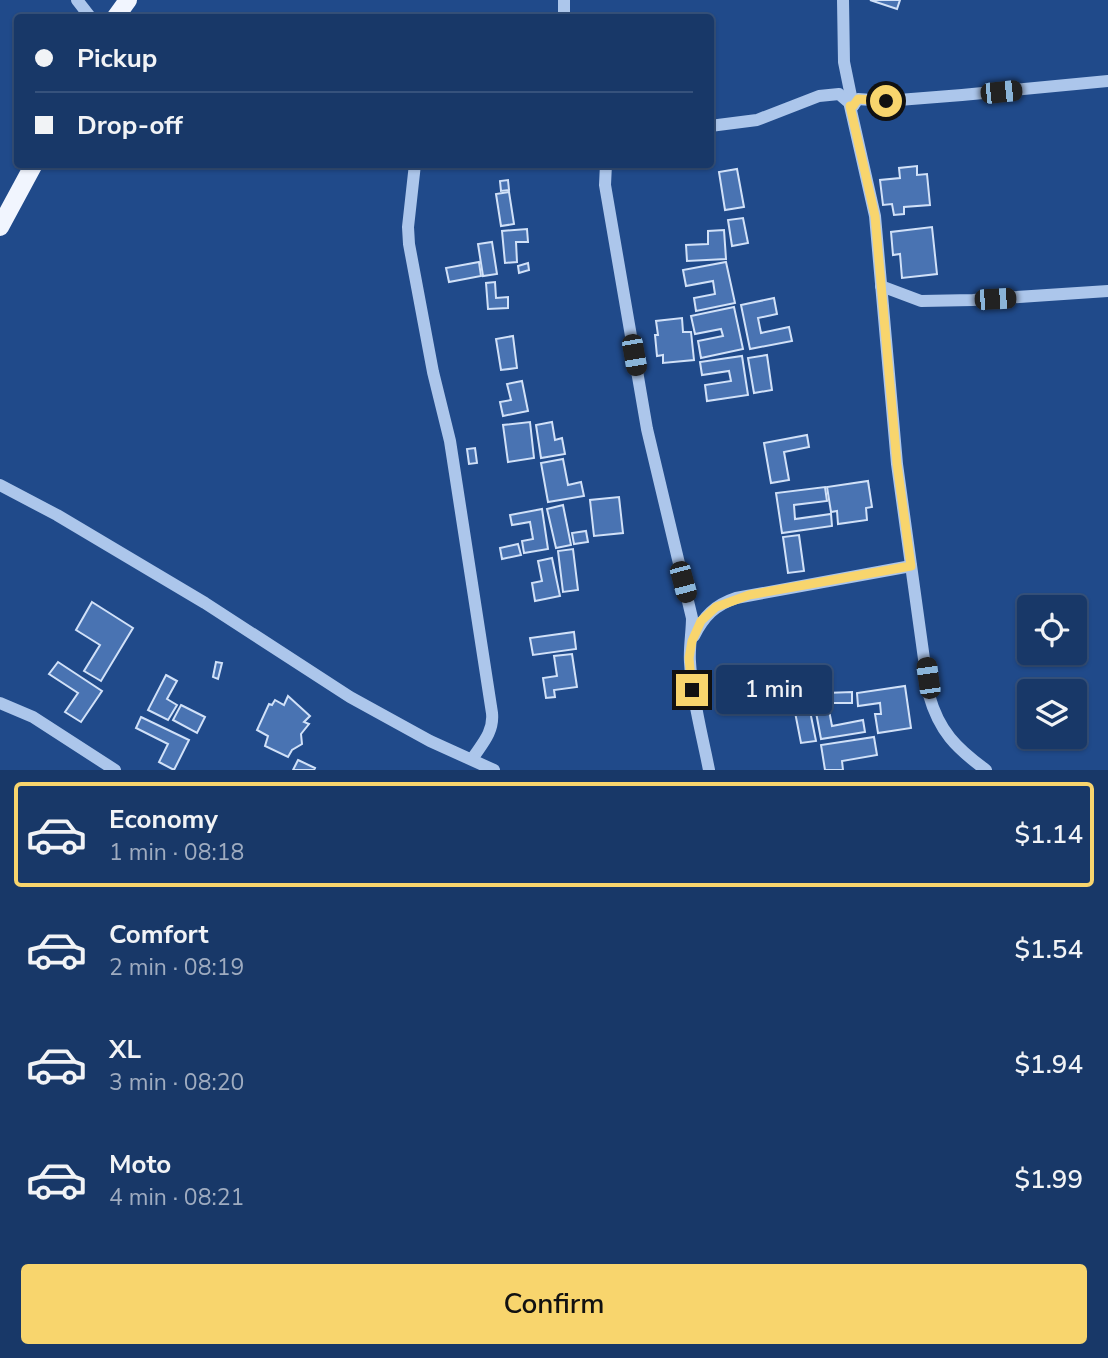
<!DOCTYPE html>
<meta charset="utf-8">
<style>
body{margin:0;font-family:"Nunito Sans",sans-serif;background:#213f6e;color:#f1f3f6;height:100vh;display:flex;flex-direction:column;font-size:26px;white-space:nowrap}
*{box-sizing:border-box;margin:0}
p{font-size:23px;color:#9facc0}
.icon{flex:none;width:38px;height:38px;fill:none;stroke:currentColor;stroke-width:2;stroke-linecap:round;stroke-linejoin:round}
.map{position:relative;height:770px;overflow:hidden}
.sheet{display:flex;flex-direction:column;background:#183868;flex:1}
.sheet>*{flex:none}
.banner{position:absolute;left:14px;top:14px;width:700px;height:154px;border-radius:7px;box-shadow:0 2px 5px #0004,0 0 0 2px #36527c;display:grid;align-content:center;height:154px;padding:0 21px;background:#183868}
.tools{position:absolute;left:1017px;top:595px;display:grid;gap:14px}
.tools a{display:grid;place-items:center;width:70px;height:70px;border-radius:7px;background:#183868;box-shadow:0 2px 5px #0004,0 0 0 2px #36527c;font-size:35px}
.end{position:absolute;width:32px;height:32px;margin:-16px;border:9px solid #f8d56d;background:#111;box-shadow:0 0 0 4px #111}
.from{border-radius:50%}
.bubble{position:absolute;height:49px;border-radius:7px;background:#183868;box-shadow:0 2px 5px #0004,0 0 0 2px #36527c;font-size:23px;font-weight:600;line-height:49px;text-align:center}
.car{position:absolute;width:21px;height:42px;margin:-21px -10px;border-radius:9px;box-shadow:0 0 5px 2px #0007;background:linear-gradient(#222 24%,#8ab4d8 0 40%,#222 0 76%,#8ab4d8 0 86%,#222 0)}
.banner b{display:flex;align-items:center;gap:24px;height:66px;font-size:26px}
.banner b+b{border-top:2px solid #36527c}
.banner i{width:18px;height:18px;background:#f1f3f6}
ul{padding:12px 0 0;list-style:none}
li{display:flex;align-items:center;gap:21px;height:105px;margin:0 14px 10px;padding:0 7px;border:4px solid transparent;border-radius:7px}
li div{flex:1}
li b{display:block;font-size:26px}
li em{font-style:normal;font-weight:600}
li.active{border-color:#f8d56d}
li>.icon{width:63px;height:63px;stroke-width:1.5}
.cta{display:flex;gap:14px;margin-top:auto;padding:14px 21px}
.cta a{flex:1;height:80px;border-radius:7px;background:#f8d56d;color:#111;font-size:28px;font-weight:600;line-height:80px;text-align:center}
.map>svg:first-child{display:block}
.building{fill:#4973b2;stroke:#d1e1f8;stroke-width:2}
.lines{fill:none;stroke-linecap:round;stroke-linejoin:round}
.minor{stroke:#acc6eb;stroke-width:12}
.major{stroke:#f1f5fe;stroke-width:18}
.route{stroke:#f8d56d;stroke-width:9}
</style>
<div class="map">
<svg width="1108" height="770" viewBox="0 0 1108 770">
<rect width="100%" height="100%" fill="#204a8a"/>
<!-- building -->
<g class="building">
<path d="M870 0H900L897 9Z"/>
<path d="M917 166V175L927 174 930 205 904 207V214L894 215 892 204 883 205 880 180 900 178 899 168Z"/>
<path d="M737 169 744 207 725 210 719 172Z"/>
<path d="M508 180 509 190 501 191 500 181Z"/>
<path d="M509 192 514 224 501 226 496 194Z"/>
<path d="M743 218 748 243 732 246 728 220Z"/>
<path d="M932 227 937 274 902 278 900 254 893 255 891 232Z"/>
<path d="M527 229 528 242H516L517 262 505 263 502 231Z"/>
<path d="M724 230 726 259 687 261 686 245 708 244V231Z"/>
<path d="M492 242 497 274 483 276 478 244Z"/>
<path d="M479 262 481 276 449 282 446 268Z"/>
<path d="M726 262 735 303 696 311 694 298 715 294 713 281 686 286 683 270Z"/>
<path d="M528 263 529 270 519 273 518 266Z"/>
<path d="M495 282 496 298 508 297V308L488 309 486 283Z"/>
<path d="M774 298 777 314 758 318 761 333 789 327 792 341 750 349 741 305Z"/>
<path d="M734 307 743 349 701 358 698 341 723 336 721 329 695 334 691 316Z"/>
<path d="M682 318 683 332H691L694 360 663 363V355L657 356 655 335H658L656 321Z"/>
<path d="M513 336 517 368 501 370 496 339Z"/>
<path d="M767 355 772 390 754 393 748 358Z"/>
<path d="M742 356 748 395 707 401 705 385 731 381 729 371 702 375 700 362Z"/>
<path d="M522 381 528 411 503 416 500 402 511 400 507 384Z"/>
<path d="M530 422 534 458 508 462 503 425Z"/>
<path d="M552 422 555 440 562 438 565 454 541 458 536 425Z"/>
<path d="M807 435 809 447 784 452 789 480 771 483 764 443Z"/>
<path d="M475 448 477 463 469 464 467 449Z"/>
<path d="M563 459 568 485 581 482 584 496 548 502 541 463Z"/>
<path d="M868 481 872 507 866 508 867 520 838 524 837 511 831 512 827 487Z"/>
<path d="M825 487 827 501 794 505 795 519 831 514 832 526 782 533 776 493Z"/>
<path d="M619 497 623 533 594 536 590 500Z"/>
<path d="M563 505 571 545 556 548 547 509Z"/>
<path d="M542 509 548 549 524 553 522 541 533 539 530 522 512 525 510 515Z"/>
<path d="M586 531 588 542 574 544 572 533Z"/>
<path d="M799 535 804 571 788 573 783 537Z"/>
<path d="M518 544 521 555 502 559 500 548Z"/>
<path d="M573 549 578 590 563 592 558 551Z"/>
<path d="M552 558 560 596 535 601 532 583 542 581 538 561Z"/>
<path d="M92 602 133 628 101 681 84 671 100 645 76 630Z"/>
<path d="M574 632 576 649 533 655 530 638Z"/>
<path d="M572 654 577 687 554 690 555 697 546 698 543 678 557 676 554 656Z"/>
<path d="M58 662 102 691 81 722 65 712 78 693 49 674Z"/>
<path d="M216 662 222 663 218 679 213 677Z"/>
<path d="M166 675 177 681 167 699 177 705 168 720 148 710Z"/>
<path d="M905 686 911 728 878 733 875 714H881L880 703 858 706 857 693Z"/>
<path d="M852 692V703H826V693Z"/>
<path d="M288 696 310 716 304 722 309 724 301 734 302 744 292 750 288 757 265 746 268 736 257 730 269 704 272 705 275 700 284 705Z"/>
<path d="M808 701 816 741 801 743 793 702Z"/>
<path d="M181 705 205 717 197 733 173 720Z"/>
<path d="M828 705 832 726 863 720 865 732 821 739 815 707Z"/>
<path d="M141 717 189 740 174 770 159 762 168 744 136 728Z"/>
<path d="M874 737 877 755 842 761 843 770H825L821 745Z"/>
<path d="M298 760 315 768 314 770H293Z"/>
</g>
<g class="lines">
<!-- minor -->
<g class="minor">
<path d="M77 0 91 18"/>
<path d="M564 0V18"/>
<path d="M843 0 844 62 853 106H850L875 216 897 464 929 695C939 731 956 748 986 770"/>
<path d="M710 126 757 120 819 96 839 94 853 106 858 99 886 101 962 95 1108 81"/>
<path d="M415 164 408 227 409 244 433 372 450 441 492 713C494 732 482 744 472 759"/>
<path d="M606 164 605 185 647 429 692 618C692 632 689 647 690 662 692 698 702 734 709 770"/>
<path d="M881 286 921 301 973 300 1108 291"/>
<path d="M0 485 57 515 205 603 350 697 430 741 494 770"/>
<path d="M694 636C704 616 715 605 736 598L911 566"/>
<path d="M0 703 33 717 115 770"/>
</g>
<!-- major -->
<g class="major">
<path d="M115 18 128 0"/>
<path d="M0 227 34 164"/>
</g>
</g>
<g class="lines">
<!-- route -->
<path class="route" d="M692 690 689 658 692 641 701 621 716 607 749 595 911 566 897 464 875 216 850 106H853L858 99 886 101"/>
</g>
</svg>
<div class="tools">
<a><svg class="icon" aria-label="locate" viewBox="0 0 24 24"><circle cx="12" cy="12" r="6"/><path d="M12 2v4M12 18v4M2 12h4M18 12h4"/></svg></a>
<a><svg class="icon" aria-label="layers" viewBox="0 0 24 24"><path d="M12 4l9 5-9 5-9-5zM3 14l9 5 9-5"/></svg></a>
</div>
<i class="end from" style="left:886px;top:101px"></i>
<i class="end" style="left:692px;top:690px"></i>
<div class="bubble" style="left:716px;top:665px;width:116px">1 min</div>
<i class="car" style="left:1001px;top:92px;rotate:84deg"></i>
<i class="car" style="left:995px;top:299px;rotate:87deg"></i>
<i class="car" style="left:634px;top:355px;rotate:170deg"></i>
<i class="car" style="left:683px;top:582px;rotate:165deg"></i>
<i class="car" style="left:928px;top:678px;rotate:352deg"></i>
<div class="banner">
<b><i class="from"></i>Pickup</b>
<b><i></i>Drop-off</b>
</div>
</div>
<section class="sheet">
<ul>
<li class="active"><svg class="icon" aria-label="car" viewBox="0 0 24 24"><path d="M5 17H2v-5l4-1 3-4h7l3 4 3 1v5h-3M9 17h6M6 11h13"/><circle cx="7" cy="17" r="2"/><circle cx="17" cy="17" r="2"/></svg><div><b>Economy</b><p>1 min · 08:18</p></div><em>$1.14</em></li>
<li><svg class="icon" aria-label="car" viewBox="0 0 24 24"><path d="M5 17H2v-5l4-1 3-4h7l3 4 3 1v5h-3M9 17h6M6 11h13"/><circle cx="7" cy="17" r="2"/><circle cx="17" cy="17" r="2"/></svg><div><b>Comfort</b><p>2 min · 08:19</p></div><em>$1.54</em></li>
<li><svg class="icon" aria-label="car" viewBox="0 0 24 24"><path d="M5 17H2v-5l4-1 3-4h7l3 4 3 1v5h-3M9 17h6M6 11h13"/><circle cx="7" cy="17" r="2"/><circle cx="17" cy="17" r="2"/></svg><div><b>XL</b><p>3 min · 08:20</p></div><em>$1.94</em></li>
<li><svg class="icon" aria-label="car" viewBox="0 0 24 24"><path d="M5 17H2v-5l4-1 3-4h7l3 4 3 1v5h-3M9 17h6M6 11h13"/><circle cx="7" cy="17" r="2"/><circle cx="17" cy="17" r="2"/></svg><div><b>Moto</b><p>4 min · 08:21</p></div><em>$1.99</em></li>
</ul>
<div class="cta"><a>Confirm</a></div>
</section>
